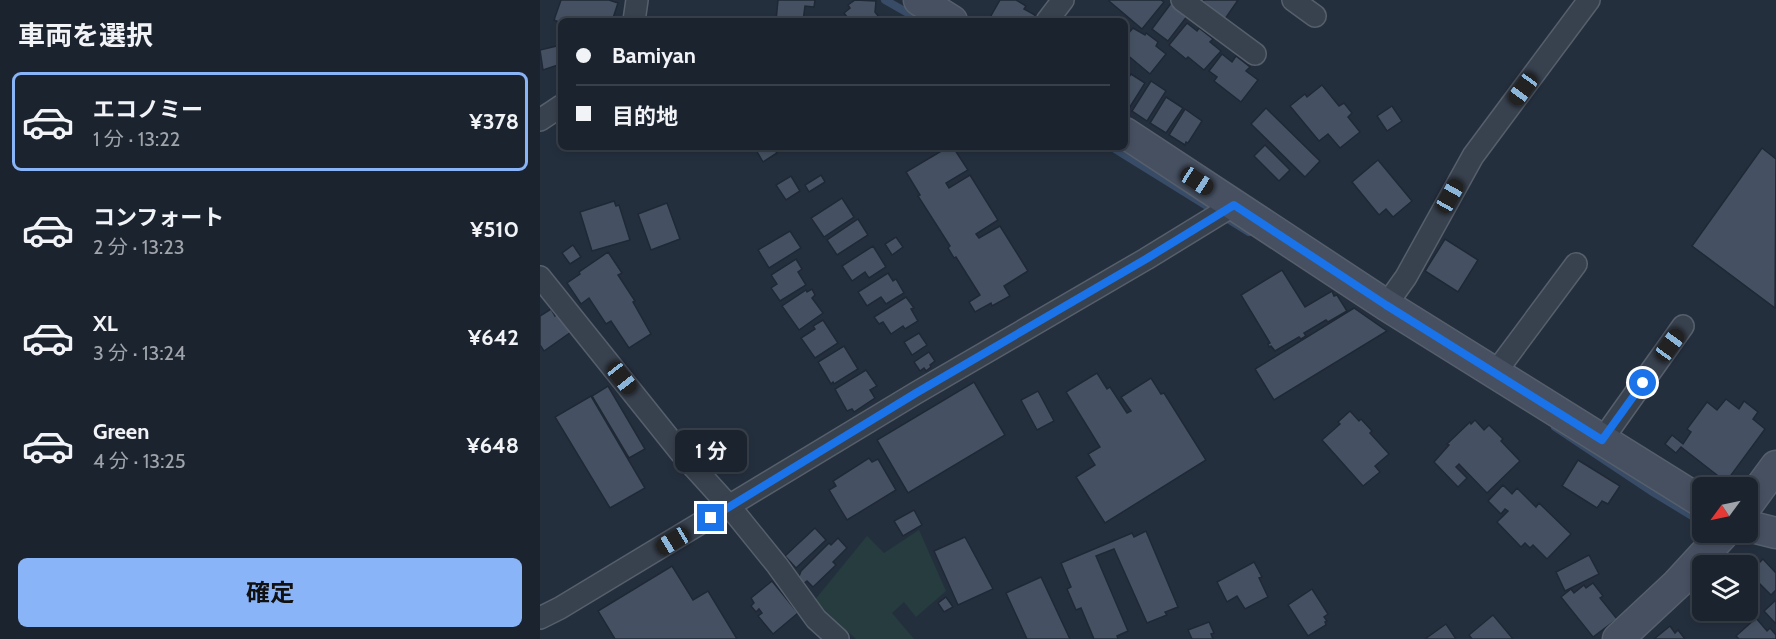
<!DOCTYPE html>
<html lang="ja">
<meta charset="utf-8">
<style>
body{margin:0;font-family:Cabin,"Noto Sans JP",sans-serif;background:#242b36;color:#f1f3f6;height:100vh;display:flex;flex-direction:column;font-size:22px;white-space:nowrap}
*{box-sizing:border-box;margin:0}
p{font-size:20px;color:#a0a4aa}
.icon{flex:none;width:33px;height:33px;fill:none;stroke:currentColor;stroke-width:2;stroke-linecap:round;stroke-linejoin:round}
.map{position:relative;flex:1;overflow:hidden}
.sheet{display:flex;flex-direction:column;background:#1b232e;width:540px}
.sheet>*{flex:none}
.guide{position:absolute;left:18px;top:18px;width:570px;height:132px;border-radius:9px;box-shadow:0 3px 9px #0003,0 0 0 2px #39404a;display:grid;align-content:center;height:132px;padding:0 18px;background:#1b232e}
.needle{width:39px;rotate:237deg}
.fabs{position:absolute;left:1152px;top:477px;display:grid;gap:12px}
.fabs a{display:grid;place-items:center;width:66px;height:66px;border-radius:9px;background:#1b232e;box-shadow:0 3px 9px #0003,0 0 0 2px #39404a;font-size:30px}
.end{position:absolute;width:27px;height:27px;margin:-14px;border:8px solid #1a73e8;background:#fff;box-shadow:0 0 0 3px #fff}
.from{border-radius:50%}
.bubble{position:absolute;height:42px;border-radius:9px;background:#1b232e;box-shadow:0 3px 9px #0003,0 0 0 2px #39404a;font-size:20px;font-weight:700;line-height:42px;text-align:center}
.car{position:absolute;width:18px;height:36px;margin:-18px -9px;border-radius:8px;box-shadow:0 0 4px 2px #0007;background:linear-gradient(#222 24%,#8ab4d8 0 40%,#222 0 76%,#8ab4d8 0 86%,#222 0)}
.guide b{display:flex;align-items:center;gap:21px;height:57px;font-size:22px}
.guide b+b{border-top:2px solid #39404a}
.guide i{width:15px;height:15px;background:#f1f3f6}
ul{padding:0;list-style:none}
li{display:flex;align-items:center;gap:18px;height:99px;margin:0 12px 9px;padding:0 6px;border:3px solid transparent;border-radius:9px}
li div{flex:1}
li b{display:block;font-size:22px}
li em{font-style:normal;font-weight:700}
li.active{border-color:#8ab4f8}
li>.icon{width:54px;height:54px;stroke-width:1.5}
h2{padding:0 18px;font-size:27px;line-height:72px}
.action{display:flex;gap:12px;margin-top:auto;padding:12px 18px}
.action a{flex:1;height:69px;border-radius:9px;background:#8ab4f8;color:#111;font-size:24px;font-weight:700;line-height:69px;text-align:center}
main{display:flex;flex:1;min-height:0}
.map>svg:first-child{display:block}
.green{fill:#263c3f}
.lines{fill:none;stroke-linecap:round;stroke-linejoin:round}
.stream{stroke:#394c67;stroke-width:8}
.building{fill:#455162;stroke:#1f2835;stroke-width:1.5}
.street-casing{stroke:#565f6c;stroke-width:24}
.secondary-casing{stroke:#565f6c;stroke-width:33}
.street{stroke:#38414e;stroke-width:21}
.secondary{stroke:#465061;stroke-width:30}
.route{stroke:#1a73e8;stroke-width:8}
</style>
<main>
<section class="sheet">
<h2>車両を選択</h2>
<ul>
<li class="active"><svg class="icon" aria-label="car" viewBox="0 0 24 24"><path d="M5 17H2v-5l4-1 3-4h7l3 4 3 1v5h-3M9 17h6M6 11h13"/><circle cx="7" cy="17" r="2"/><circle cx="17" cy="17" r="2"/></svg><div><b>エコノミー</b><p>1 分 · 13:22</p></div><em>¥378</em></li>
<li><svg class="icon" aria-label="car" viewBox="0 0 24 24"><path d="M5 17H2v-5l4-1 3-4h7l3 4 3 1v5h-3M9 17h6M6 11h13"/><circle cx="7" cy="17" r="2"/><circle cx="17" cy="17" r="2"/></svg><div><b>コンフォート</b><p>2 分 · 13:23</p></div><em>¥510</em></li>
<li><svg class="icon" aria-label="car" viewBox="0 0 24 24"><path d="M5 17H2v-5l4-1 3-4h7l3 4 3 1v5h-3M9 17h6M6 11h13"/><circle cx="7" cy="17" r="2"/><circle cx="17" cy="17" r="2"/></svg><div><b>XL</b><p>3 分 · 13:24</p></div><em>¥642</em></li>
<li><svg class="icon" aria-label="car" viewBox="0 0 24 24"><path d="M5 17H2v-5l4-1 3-4h7l3 4 3 1v5h-3M9 17h6M6 11h13"/><circle cx="7" cy="17" r="2"/><circle cx="17" cy="17" r="2"/></svg><div><b>Green</b><p>4 分 · 13:25</p></div><em>¥648</em></li>
</ul>
<div class="action"><a>確定</a></div>
</section>
<div class="map">
<svg width="1236" height="639" viewBox="0 0 1236 639">
<rect width="100%" height="100%" fill="#242f3e"/>
<!-- green -->
<path class="green" d="M379 530 406 591 376 617 364 602 352 613 374 639H316L274 601 327 536 344 553Z"/>
<g class="lines">
<!-- stream -->
<g class="stream">
<path d="M345 0 382 21"/>
<path d="M572 147 709 232"/>
<path d="M1015 427 1111 491 1162 522"/>
</g>
</g>
<!-- building -->
<g class="building">
<path d="M21 0H69L78 3 72 21H21V23L14 20Z"/>
<path d="M238 0H275L274 7 265 6 263 21H236Z"/>
<path d="M315 0 336 1 335 12 342 21H310L304 13 310 8 308 5Z"/>
<path d="M460 0H476L486 6 484 9 495 15 492 21H448Z"/>
<path d="M570 0H621L624 2 602 29 569 1Z"/>
<path d="M664 0H698L685 19 663 2Z"/>
<path d="M632 2 648 15 628 41 612 29Z"/>
<path d="M647 23 657 31 659 28 673 39 670 42 681 51 664 70 648 57 646 59 629 45Z"/>
<path d="M593 28 605 35 606 33 618 42 616 46 626 54 610 74 585 53V37Z"/>
<path d="M21 45V64L3 70 0 50Z"/>
<path d="M682 54 692 62 696 56 710 67 706 71 718 80 701 102 674 81 677 77 669 71Z"/>
<path d="M591 74 605 83 588 110 585 107V83Z"/>
<path d="M611 81 626 91 607 121 592 111Z"/>
<path d="M782 85 799 106 804 103 812 113 808 117 820 132 800 148 788 134 779 141 750 106 765 94 767 97Z"/>
<path d="M626 97 643 108 626 133 610 123Z"/>
<path d="M852 106 862 121 847 131 837 116Z"/>
<path d="M726 108 780 161 765 177 711 124Z"/>
<path d="M645 109 662 121 648 143 646 142 645 145 629 135Z"/>
<path d="M725 145 750 170 739 181 714 156Z"/>
<path d="M217 147H233L237 153 223 162 215 148Z"/>
<path d="M408 147H413L428 170 406 183 409 188 430 175 458 220 436 234 439 238 460 226 488 271 464 286 470 296 452 306 451 303 435 312 429 302 440 295 416 257 414 258 408 248 410 246 378 196 380 195 366 172Z"/>
<path d="M1222 148 1236 159 1235 308 1152 246Z"/>
<path d="M838 160 872 201 853 217 846 209 839 215 812 182Z"/>
<path d="M281 175 285 182 269 192 265 185Z"/>
<path d="M251 176 260 191 246 200 236 185Z"/>
<path d="M302 198 314 217 284 237 271 218Z"/>
<path d="M74 201 76 206 79 205 90 240 52 251 40 212Z"/>
<path d="M127 203 140 239 111 250 98 214Z"/>
<path d="M318 219 328 235 297 255 287 240Z"/>
<path d="M250 231 261 248 229 268 218 250Z"/>
<path d="M356 237 363 247 352 255 345 244Z"/>
<path d="M905 239 938 260 918 292 885 271Z"/>
<path d="M33 245 41 257 30 264 22 253Z"/>
<path d="M333 246 346 267 329 278 325 272 312 281 302 266Z"/>
<path d="M68 252 82 273 78 275 95 301 93 302 111 334 89 348 71 321 66 324 49 298 41 304 27 283 40 274 39 272Z"/>
<path d="M256 259 262 269 258 272 266 285 240 301 231 288 237 284 231 275Z"/>
<path d="M742 270 765 307 792 291 794 296 797 295 807 311 788 322 786 320 764 333 766 336 761 339 759 337 735 351 731 346 729 347 728 344 730 343 701 295Z"/>
<path d="M348 273 353 281 356 279 364 293 346 304 341 297 327 306 318 292Z"/>
<path d="M272 289 275 295 272 298 283 313 259 330 242 306 266 290 267 292Z"/>
<path d="M366 297 374 308 371 309 378 321 365 329 363 326 351 334 343 322 339 324 334 317Z"/>
<path d="M814 308 847 331 734 400 715 369Z"/>
<path d="M11 309 15 316 18 313 31 332 4 351 0 345V316Z"/>
<path d="M283 320 298 343 275 358 261 338 275 329 273 326Z"/>
<path d="M379 333 387 345 372 355 364 342Z"/>
<path d="M304 346 318 369 294 384 293 382 291 384 278 362Z"/>
<path d="M389 352 395 361 390 365 391 367 386 371 384 368 380 371 374 362Z"/>
<path d="M326 370 337 386 330 390 335 398 314 412 312 409 307 411 295 389Z"/>
<path d="M557 373 567 389 570 387 587 413 591 411 581 397 611 378 621 394 624 393 666 460 565 523 536 477 555 465 548 454 560 447 526 392Z"/>
<path d="M434 382 465 435 368 493 337 440Z"/>
<path d="M68 386 105 449 89 458 52 396Z"/>
<path d="M498 391 514 421 497 430 481 400Z"/>
<path d="M51 396 105 488 70 508 15 417Z"/>
<path d="M1186 399 1199 409 1204 401 1218 412 1213 419 1225 429 1186 482 1141 447 1136 453 1125 444 1132 435 1143 444 1151 432 1147 429 1167 402 1177 410Z"/>
<path d="M810 411 819 421 821 419 832 431 830 433 849 454 835 466 840 472 823 486 782 440 800 424 798 422Z"/>
<path d="M935 420 944 430 949 425 963 439 961 441 980 461 947 493 919 464 916 467 927 478 918 487 894 462 909 445 907 444 930 422 931 424Z"/>
<path d="M329 458 332 462 338 459 356 490 307 520 289 490 296 486 293 481Z"/>
<path d="M1038 460 1080 486 1068 504 1062 501 1057 508 1022 486Z"/>
<path d="M963 485 972 494 977 488 996 507 999 503 1031 534 1007 559 993 545 990 548 985 543 981 547 957 522 968 511 965 509 961 514 948 501Z"/>
<path d="M374 510 382 525 363 536 354 521Z"/>
<path d="M275 528 286 540 256 568 245 556Z"/>
<path d="M606 531 638 607 625 612 627 615 607 623 574 549 556 556 588 631 577 636 578 639H554L541 608 536 610 527 589 531 587 521 563 592 533 594 537Z"/>
<path d="M425 537 453 589 418 605 394 551Z"/>
<path d="M298 538 307 548 293 562 296 565 273 587 267 581 263 584 258 579 261 571 289 543 291 545Z"/>
<path d="M1049 555 1059 574 1025 591 1016 572Z"/>
<path d="M1223 559 1236 573V590L1231 595 1209 573Z"/>
<path d="M714 562 722 577 719 578 728 597 705 609 697 596 687 602 677 582Z"/>
<path d="M132 566 153 600 168 591 197 639H75L58 611Z"/>
<path d="M501 577 530 639H487L466 593Z"/>
<path d="M232 581 258 613 233 634 218 616 222 613 219 609 216 612 211 606 214 603 211 598Z"/>
<path d="M1053 583 1063 596 1060 598 1077 619 1053 637 1021 597 1031 589 1034 593 1044 585 1046 588Z"/>
<path d="M772 589 788 614 784 617 787 621 785 622 786 625 768 636 748 605Z"/>
<path d="M406 597 413 607 404 612 398 603Z"/>
<path d="M1236 600V624L1224 611Z"/>
<path d="M953 615 973 639H932L929 635Z"/>
<path d="M1216 618 1227 631 1230 628 1236 635V639H1199L1196 636Z"/>
<path d="M669 622 674 633 671 634 673 639H652L648 630Z"/>
<path d="M906 624 916 639H885Z"/>
<path d="M1130 626 1135 633 1138 630 1145 639H1114Z"/>
</g>
<g class="lines">
<defs>
<g id="street">
<path d="M642 0 715 54"/>
<path d="M753 0 775 16"/>
<path d="M94 21 97 0"/>
<path d="M507 21 523 0"/>
<path d="M0 120 21 106"/>
<path d="M0 277 141 453 190 507 237 565 276 619 298 639"/>
<path d="M846 305 866 277 933 156 1049 0"/>
<path d="M955 373 1036 264"/>
<path d="M1062 440 1143 326"/>
<path d="M0 618 20 608 376 393 606 259 694 205"/>
</g>
<g id="secondary">
<path d="M379 0 412 21"/>
<path d="M585 133 846 305 1162 502"/>
<path d="M1208 504 1236 466"/>
<path d="M1208 526 1236 533"/>
<path d="M1078 639 1137 584 1185 532"/>
</g>
</defs>
<!-- street casing -->
<use href="#street" class="street-casing"/>
<!-- secondary casing -->
<use href="#secondary" class="secondary-casing"/>
<!-- street -->
<use href="#street" class="street"/>
<!-- secondary -->
<use href="#secondary" class="secondary"/>
</g>
<g class="lines">
<!-- route -->
<path class="route" d="M171 518 376 393 606 259 694 205 846 305 1062 440 1103 383"/>
</g>
</svg>
<div class="fabs">
<a><svg class="needle" viewBox="-14 -14 28 28"><path d="M0-13l5 13h-10z" fill="#e53935"/><path d="M0 13l5-13h-10z" fill="#a0a4aa"/></svg></a>
<a><svg class="icon" aria-label="layers" viewBox="0 0 24 24"><path d="M12 4l9 5-9 5-9-5zM3 14l9 5 9-5"/></svg></a>
</div>
<i class="end from" style="left:1103px;top:383px"></i>
<i class="end" style="left:171px;top:518px"></i>
<div class="bubble" style="left:135px;top:430px;width:72px">1 分</div>
<i class="car" style="left:983px;top:89px;rotate:216deg"></i>
<i class="car" style="left:657px;top:181px;rotate:123deg"></i>
<i class="car" style="left:910px;top:196px;rotate:29deg"></i>
<i class="car" style="left:1130px;top:345px;rotate:36deg"></i>
<i class="car" style="left:82px;top:378px;rotate:142deg"></i>
<i class="car" style="left:133px;top:541px;rotate:239deg"></i>
<div class="guide">
<b><i class="from"></i>Bamiyan</b>
<b><i></i>目的地</b>
</div>
</div>
</main>
